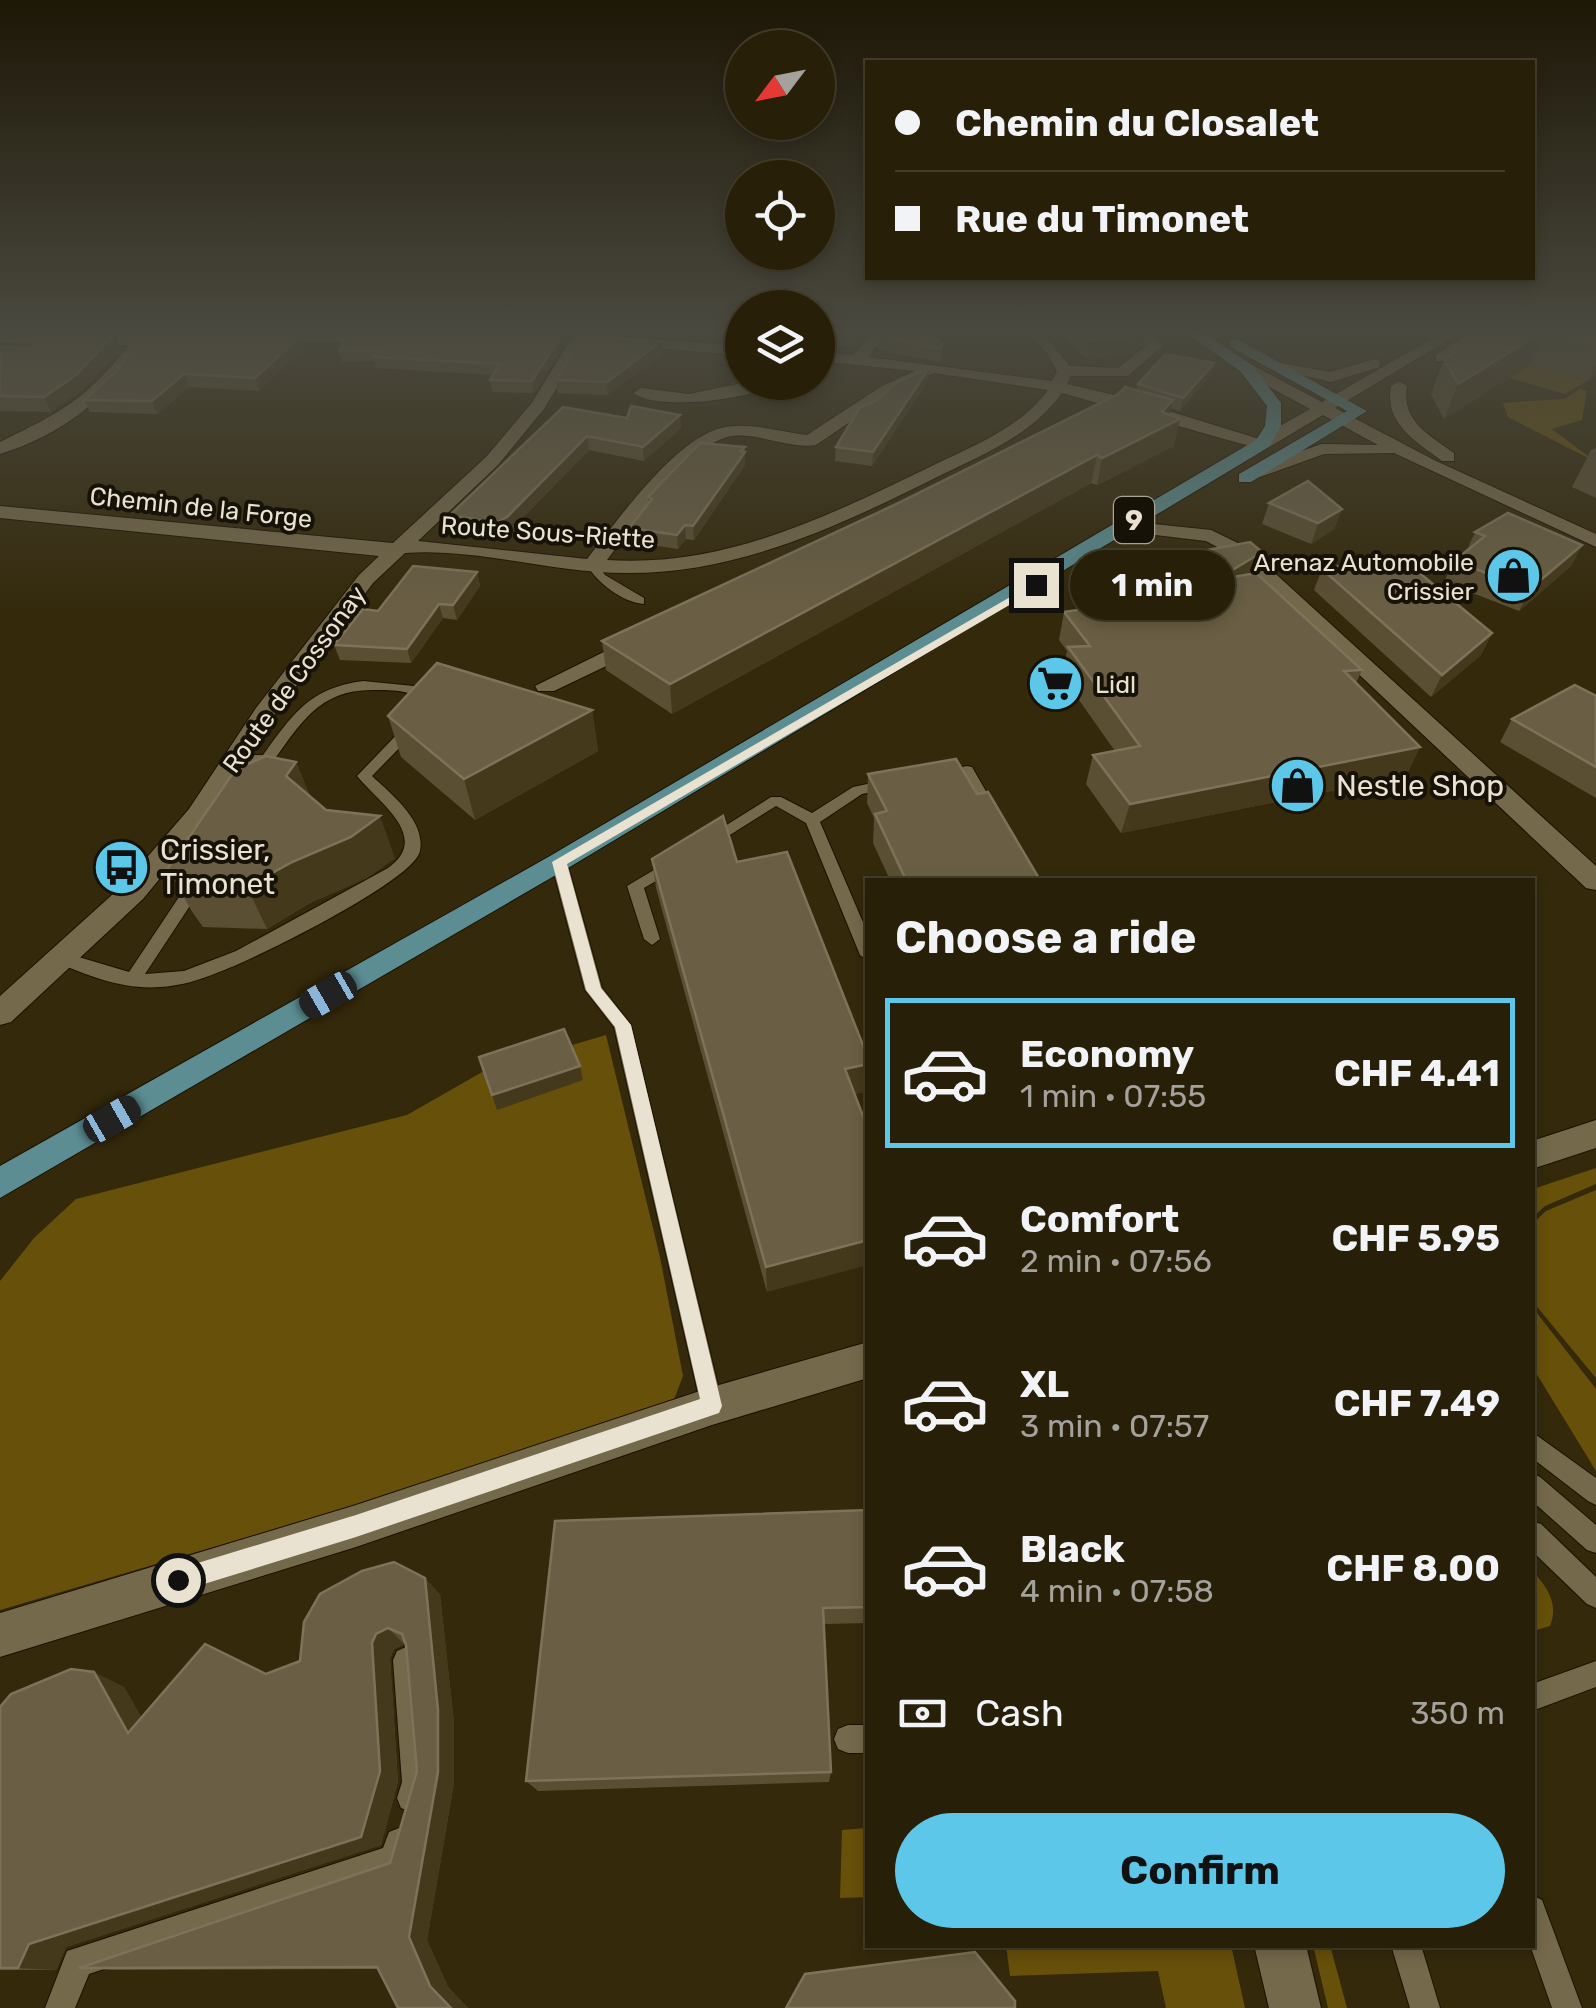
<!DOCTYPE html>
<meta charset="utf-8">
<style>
body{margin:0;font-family:Rubik,sans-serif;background:#2f2712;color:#f1f3f6;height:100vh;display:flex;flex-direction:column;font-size:38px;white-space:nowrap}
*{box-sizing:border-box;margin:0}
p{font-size:32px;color:#a4a29c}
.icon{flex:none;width:55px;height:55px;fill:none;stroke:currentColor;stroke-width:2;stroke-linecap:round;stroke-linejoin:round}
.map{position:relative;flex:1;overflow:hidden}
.drawer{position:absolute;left:865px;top:878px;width:670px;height:1070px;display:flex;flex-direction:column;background:#271f08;border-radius:0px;box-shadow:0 5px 15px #0003,0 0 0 2px #433d29}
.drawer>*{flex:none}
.hud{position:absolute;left:865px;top:60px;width:670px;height:220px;border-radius:0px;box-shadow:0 5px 15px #0003,0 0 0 2px #433d29;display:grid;align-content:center;height:220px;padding:0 30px;background:#271f08}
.needle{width:65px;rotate:238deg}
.buttons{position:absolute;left:725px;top:30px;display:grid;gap:20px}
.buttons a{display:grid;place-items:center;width:110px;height:110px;border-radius:50%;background:#271f08;box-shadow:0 5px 15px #0003,0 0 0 2px #433d29;font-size:50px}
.end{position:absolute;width:45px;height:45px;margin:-22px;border:12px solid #e9e2d1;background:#111;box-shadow:0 0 0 5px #111}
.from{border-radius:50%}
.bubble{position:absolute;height:70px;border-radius:35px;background:#271f08;box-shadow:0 5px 15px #0003,0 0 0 2px #433d29;font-size:32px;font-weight:700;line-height:70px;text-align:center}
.car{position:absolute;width:30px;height:60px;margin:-30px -15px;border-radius:12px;box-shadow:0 0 8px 2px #0007;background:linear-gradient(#222 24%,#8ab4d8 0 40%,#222 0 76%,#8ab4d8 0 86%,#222 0)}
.hud b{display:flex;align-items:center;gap:35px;height:95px;font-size:38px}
.hud b+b{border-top:2px solid #433d29}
.hud i{width:25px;height:25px;background:#f1f3f6}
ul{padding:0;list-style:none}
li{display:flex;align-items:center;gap:30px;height:150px;margin:0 20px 15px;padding:0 10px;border:5px solid transparent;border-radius:0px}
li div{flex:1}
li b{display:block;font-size:38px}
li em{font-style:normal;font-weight:700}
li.current{border-color:#5cc7e8}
li>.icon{width:90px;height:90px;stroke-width:1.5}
h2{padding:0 30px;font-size:45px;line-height:120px}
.pay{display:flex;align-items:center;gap:25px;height:110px;padding:0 30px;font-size:38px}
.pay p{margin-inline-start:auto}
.action{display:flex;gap:20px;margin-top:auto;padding:20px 30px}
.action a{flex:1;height:115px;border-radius:60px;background:#5cc7e8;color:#111;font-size:40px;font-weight:700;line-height:115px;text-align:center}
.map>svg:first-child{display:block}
.green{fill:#67500a}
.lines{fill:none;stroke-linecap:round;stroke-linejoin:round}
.service-casing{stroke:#1c1100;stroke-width:2}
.minor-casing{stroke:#1c1100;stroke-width:2}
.secondary-casing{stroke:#1c1100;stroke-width:2}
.primary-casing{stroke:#1c1100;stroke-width:2}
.service{fill:#75694b;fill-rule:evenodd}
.minor{fill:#75694b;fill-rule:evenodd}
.secondary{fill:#75694b;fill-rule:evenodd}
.primary{fill:#5b8d92;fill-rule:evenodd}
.wall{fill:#5b4f33}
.shaded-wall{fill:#45391c}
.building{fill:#6a5f44;stroke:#7e735a;stroke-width:2.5}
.route{fill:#e9e2d1}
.labels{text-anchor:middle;stroke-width:8;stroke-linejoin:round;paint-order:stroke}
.far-street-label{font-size:25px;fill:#e9e2d1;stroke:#171207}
.far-poi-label{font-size:25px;fill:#e9e2d1;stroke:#171207;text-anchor:end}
.shield{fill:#171207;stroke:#aaa494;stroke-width:2.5}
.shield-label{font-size:28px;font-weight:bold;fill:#e9e2d1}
.poi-label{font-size:30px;fill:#e9e2d1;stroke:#171207;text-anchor:start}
</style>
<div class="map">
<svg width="1596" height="2008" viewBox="0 0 1596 2008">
<rect width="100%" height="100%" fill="#34290b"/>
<!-- green -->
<g class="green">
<path d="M1531 364 1587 381 1565 394 1510 378Z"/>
<path d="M1580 389 1587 391 1582 420 1552 429 1596 462 1508 417 1503 403 1564 399Z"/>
<path d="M606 1035 660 1257 683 1376 672 1405 359 1504 0 1610V1281L34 1238 76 1199 407 1115 484 1071Z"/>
<path d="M1596 1168V1184L1545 1206 1533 1217V1189Z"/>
<path d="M1596 1190V1378L1533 1302V1223L1546 1211Z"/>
<path d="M1533 1308 1596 1389V1471L1533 1368Z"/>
<path d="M1532 1571C1547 1586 1559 1604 1550 1626L1533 1631Z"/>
<path d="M867 1828V1897L840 1898 842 1830Z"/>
<path d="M1006 1945H1231L1245 2008H1166L1158 1971 1010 1976Z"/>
<path d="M1313 1945H1330L1347 2008H1328Z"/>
</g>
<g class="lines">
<defs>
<g id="service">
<path d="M589 563H597L605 575 644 598V604C624 603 597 583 587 565Z"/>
<path d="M363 681 414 686 436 700 429 704C422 701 416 696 408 693 398 690 387 690 376 690 321 688 301 722 272 763H234L227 759 234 755H263C293 714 309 688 363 681Z"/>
<path d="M411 724 418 728 416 731 372 776C391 794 426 821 420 851 414 881 253 960 219 972 200 980 180 986 160 987 124 990 88 976 56 962L54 958 56 954 62 952 129 972 191 879 197 878 205 883 145 974 184 971 236 951 388 868C432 837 378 802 357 776L406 725Z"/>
<path d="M967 766 972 767 998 812 996 815H986L963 775 942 780 935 775 937 772Z"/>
<path d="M891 779 898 784 896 787 862 794 820 822 868 934V961L860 955 806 823 776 806 714 845H704L701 841 771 797H781L812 813 853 787Z"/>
<path d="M559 857 567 862 602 988 631 1025 723 1406 720 1414 712 1417 704 1414 701 1406 614 1027 585 990 551 862Z"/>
<path d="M674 858 680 859 682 863 680 867 644 888 660 939 652 945 644 939 627 886Z"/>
<path d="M1532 1432 1596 1478V1505L1588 1501 1532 1458Z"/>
<path d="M1532 1473 1540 1477 1596 1525V1553L1587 1550 1532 1501Z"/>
<path d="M1532 1521 1541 1524 1596 1577V1608L1587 1604 1532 1551Z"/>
<path d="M406 1647 415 1651 419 1660 430 1782 421 1808 411 1812 401 1808 397 1798 402 1782 393 1660 397 1651Z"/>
<path d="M1596 1661V1687L1532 1711V1684Z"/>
<path d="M848 1725H868V1753H848L838 1749 834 1739 838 1729Z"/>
<path d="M399 1828 409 1832 413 1842 405 1869 89 1974 75 2008H45L67 1951 383 1848 389 1832Z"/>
<path d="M1532 1895 1542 1900 1582 2008H1552L1530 1945H1532Z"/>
<path d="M1391 1945H1421L1440 2008H1410Z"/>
</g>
<g id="minor">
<path d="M127 331 180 335 187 339 180 343H144C112 396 60 436 0 454V442C63 411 84 401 129 345L0 343V335H126Z"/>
<path d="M576 331H591L544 409 498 465 418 541 587 559C617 521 674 440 721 428 748 421 780 432 807 435L882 386 915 371 818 361V352L853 355 874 331H889L868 357 1052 381 1057 371 1047 353 1025 331H1041L1070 366 1118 368 1147 345 1134 331H1150L1164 345 1128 376H1071L1067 384 1127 398 1272 443 1263 448 1242 444 1062 393C1031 436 983 454 937 477 839 526 738 574 626 573 552 573 479 548 405 553L373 583 274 716 207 821 143 899 11 1022 0 1025V996L123 885 189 809 256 708 359 575 379 556 0 518V506L393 543 486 457 531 404ZM934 373 1048 390C1020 428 975 445 934 465 830 515 726 568 607 560 631 529 692 441 732 436 760 433 789 449 816 445L894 392Z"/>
<path d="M385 334 392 338 390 341 266 343 259 339 266 335Z"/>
<path d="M621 337 742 346V355L616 345 613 342Z"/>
<path d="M747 382H781C754 399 659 412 633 393L641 388 689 394Z"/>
<path d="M1154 524 1211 530 1246 547 1596 866V890L1586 888 1232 555 1206 541 1147 534V526Z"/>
<path d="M638 635 646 637 649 642 646 647 554 691H538L535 686Z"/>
<path d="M1596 1120V1148L1532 1169V1141Z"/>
<path d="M868 1342V1378L712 1425 356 1547 0 1657V1613L356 1505 712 1387Z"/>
<path d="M1254 1945H1306L1321 2008H1269Z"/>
</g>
<g id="secondary">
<path d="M1445 331H1463L1335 408 1436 461 1596 534V547L1394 453 1324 454 1260 477H1248V469L1322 444 1378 445 1323 415 1269 447H1257V439L1310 409 1240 371V365H1252L1322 402Z"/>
<path d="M1473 331H1491L1446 361H1436V355Z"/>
<path d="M1375 359 1380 361V367L1331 382 1267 367 1275 362 1330 372Z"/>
<path d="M1399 381 1407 386C1401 421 1429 435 1454 453V461H1442C1416 441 1384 424 1391 386Z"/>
</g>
<g id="primary">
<path d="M1184 331H1201L1252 365 1281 403V426L1269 447 568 868 0 1198V1166L550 856 1256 440 1265 426 1267 406 1240 371Z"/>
<path d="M1229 340H1239L1367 411 1251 482H1239V474L1347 411 1229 346Z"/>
</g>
</defs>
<!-- service casing -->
<use href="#service" class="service-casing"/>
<!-- minor casing -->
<use href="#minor" class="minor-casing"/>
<!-- secondary casing -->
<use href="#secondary" class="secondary-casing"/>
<!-- primary casing -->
<use href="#primary" class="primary-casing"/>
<!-- service -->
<use href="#service" class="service"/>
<!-- minor -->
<use href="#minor" class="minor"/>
<!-- secondary -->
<use href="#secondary" class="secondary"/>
<!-- primary -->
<use href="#primary" class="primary"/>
</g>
<!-- wall -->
<g class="wall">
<path d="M593 331H714L712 335 691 333 683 339Z"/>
<path d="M724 331H742V338Z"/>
<path d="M818 331H869L855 347 841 345 831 349 818 346Z"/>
<path d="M883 331H939L933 338 943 344 942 357 939 362 879 350V336Z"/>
<path d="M1058 331H1144L1142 345 1129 354 1087 359Z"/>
<path d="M1491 331H1596V376L1588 381 1531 364 1444 419 1431 394 1444 359Z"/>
<path d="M115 334 121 349 83 389 51 412 0 411V347L33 348Z"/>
<path d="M561 336 562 347 534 393 492 392 490 380 493 375 376 368 374 361 342 362 339 351Z"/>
<path d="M305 347 259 391 189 387 157 414 90 412 84 400 117 371Z"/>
<path d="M663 354 608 395 558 393 556 380Z"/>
<path d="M1210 376 1180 411 1171 408 1169 415 1180 419 1174 446 1097 485 1091 483 672 714 606 670 602 641 892 506 1136 390 1138 384Z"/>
<path d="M928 381 872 466 835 461 836 447 876 401Z"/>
<path d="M563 407 627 418 680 415 681 428 644 461 589 450 510 531 499 537 454 529 450 515Z"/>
<path d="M745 447V465L694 540 686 539 678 549 630 542 629 528 649 503 648 497Z"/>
<path d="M1596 448V498L1572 487 1591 450Z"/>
<path d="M1269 503 1342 509 1334 529 1311 544 1262 524Z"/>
<path d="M1475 532 1582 545 1571 566 1519 611 1444 582 1454 561 1467 550Z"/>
<path d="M1132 564 1255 573 1362 670 1356 683 1420 747 1406 776 1121 833 1086 784 1093 755 1115 751 1062 676 1067 651 1059 640 1064 612 1128 603 1125 591Z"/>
<path d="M1322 569 1492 633 1481 655 1431 697 1314 590Z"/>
<path d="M477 572 480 586 457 620 443 618 411 663 340 660 334 645 378 611Z"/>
<path d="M1596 696V798L1500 742 1512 719Z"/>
<path d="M592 710 598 751 475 820 401 757 388 716Z"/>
<path d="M296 762 310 796 326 810 395 858 367 878 310 903 267 929 203 927 191 910 168 868Z"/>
<path d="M868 774 977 794 1040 880H890L873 843 874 818 867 803Z"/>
<path d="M652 859 737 862 868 1091 854 1094 767 1292 656 888Z"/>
<path d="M868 1510V1623L824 1624 831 1772 829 1782 538 1791 526 1781Z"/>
<path d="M425 1578 440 1595 454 1723V1783L427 1940 448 1987 468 2008H398L378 1969 114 1970 79 1968 390 1863 417 1771 406 1644H404L394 1649 390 1658 398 1782 381 1845 66 1947 56 1970H0V1707L124 1687 141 1717 300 1661Z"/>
</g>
<!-- shaded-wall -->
<g class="shaded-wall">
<path d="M683 331H691V333L683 339Z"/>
<path d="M842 331 841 345 831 349V336Z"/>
<path d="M857 331H869L855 347 856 333Z"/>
<path d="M1139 331H1144L1142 345 1129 354 1087 359 1090 340Z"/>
<path d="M1546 331 1531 364 1444 419 1458 384Z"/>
<path d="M115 334 121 349 83 389 51 412 44 397Z"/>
<path d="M302 335 305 347 259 391 255 378Z"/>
<path d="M561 336 562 347 534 393 532 381Z"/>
<path d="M662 341 663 354 608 395 607 382Z"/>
<path d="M1214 363 1210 376 1180 411 1183 398Z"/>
<path d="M1596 364V376L1588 381Z"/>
<path d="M929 368 928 381 872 466 873 452Z"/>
<path d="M184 374 189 387 157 414 152 401Z"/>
<path d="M1173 400 1167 426 1180 419 1174 446 1097 485 1102 458 1162 412Z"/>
<path d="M680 415 681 428 644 461 643 447Z"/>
<path d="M587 436 589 450 510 531 499 537 496 523Z"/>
<path d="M745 447V465L694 540 693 526Z"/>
<path d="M1097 455 1091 483 672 714 670 684Z"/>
<path d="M1342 509 1334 529 1311 544 1318 523Z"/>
<path d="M685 525 686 539 678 549 677 535Z"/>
<path d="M1582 545 1571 566 1519 611 1530 589Z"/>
<path d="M1262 552 1253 580H1216Z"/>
<path d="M477 572 480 586 457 620 453 605Z"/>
<path d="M439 604 443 618 411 663 407 649Z"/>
<path d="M1492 633 1481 655 1431 697 1442 675Z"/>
<path d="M592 710 598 751 475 820 464 779Z"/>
<path d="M1420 747 1406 776 1121 833 1130 804Z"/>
<path d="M296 762 313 803 286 776Z"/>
<path d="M380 816 395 858 367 878 310 903 267 929 247 887 292 862Z"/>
<path d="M868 1064V1091L843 1097 845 1069Z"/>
<path d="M580 1066 583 1080 497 1110 492 1095Z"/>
<path d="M868 1240V1265L767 1292 766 1267Z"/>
<path d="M425 1578 440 1595 454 1723V1783L427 1940 448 1987 468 2008H451L430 1986 409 1937Z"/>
<path d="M388 1628 404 1644 394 1649 390 1658 398 1782 381 1845 66 1947 56 1970 18 1968 29 1944 372 1643 376 1634Z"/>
<path d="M94 1672 124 1687 157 1745 128 1733Z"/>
</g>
<!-- building -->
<g class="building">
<path d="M818 331H841L831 336Z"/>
<path d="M883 331H922L943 344 940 349 879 336Z"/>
<path d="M1080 331H1139L1133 336 1090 340Z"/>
<path d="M1491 331H1544L1458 384 1444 359Z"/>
<path d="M1550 331H1596V344Z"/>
<path d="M41 333 115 334 76 375 44 397 0 396V347L33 348Z"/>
<path d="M142 335H302L255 378 184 374 152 401 84 400 117 371Z"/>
<path d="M346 336H561L532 381 490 380 500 364 373 357 379 350 339 351Z"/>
<path d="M583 336 662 341 607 382 556 380Z"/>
<path d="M1166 354 1214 363 1183 398 1138 384Z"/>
<path d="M929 368 873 452 836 447 860 407 876 401 897 382Z"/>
<path d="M1125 387 1173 400 1162 412 1180 419 1102 458 1097 455 670 684 602 641 892 506 1118 394Z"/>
<path d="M631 406 680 415 643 447 587 436 507 517 496 523 450 515 563 407 627 418Z"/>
<path d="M700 443 745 447 741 451 745 452 693 526 685 525 677 535 629 528 652 499 648 497Z"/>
<path d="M1308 481 1342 509 1318 523 1269 503Z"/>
<path d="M1508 513 1582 545 1530 589 1454 561 1485 536 1475 532Z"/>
<path d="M1250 542 1262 552 1216 580 1256 573 1362 670 1344 671 1420 747 1130 804 1093 755 1140 746 1068 647 1090 646 1064 612 1142 601 1132 564Z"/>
<path d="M1399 556 1492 633 1442 675 1322 569Z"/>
<path d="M413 566 477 572 453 605 439 604 407 649 334 645 363 609 378 611Z"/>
<path d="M437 663 592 710 464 779 388 716Z"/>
<path d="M1575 685 1596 696V767L1512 719Z"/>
<path d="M266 756 296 762 286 776 326 810 380 816 351 837 292 862 247 887 181 886 168 868 235 770Z"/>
<path d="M956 759 977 794 988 792 1040 880H906L875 814 887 811 868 774Z"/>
<path d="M723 816 737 862 787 852 868 1058V1064L845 1069 868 1129V1240L766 1267 652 859Z"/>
<path d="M564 1029 580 1066 492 1095 479 1057Z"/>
<path d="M868 1510V1607L823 1608 831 1772 526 1781 555 1521Z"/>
<path d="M394 1562 425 1578 438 1710V1772L409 1937 430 1986 451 2008H398L377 1967 79 1968 390 1863 417 1771 406 1645 402 1634 388 1628 376 1634 372 1643 380 1771 361 1837 29 1944 18 1968H0V1707L11 1694 71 1669 94 1672 128 1733 205 1644 266 1674 300 1661 304 1622 320 1594 362 1571Z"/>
<path d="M975 1952 1015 2001V2008H786L805 1974Z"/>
</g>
<!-- sky -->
<linearGradient id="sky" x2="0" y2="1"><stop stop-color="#1d1706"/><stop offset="0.54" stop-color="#4a493f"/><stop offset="1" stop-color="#4a493f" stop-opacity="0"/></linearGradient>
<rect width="1596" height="612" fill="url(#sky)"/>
<!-- route -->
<path class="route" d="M1036 582 1040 587 567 864 601 988 631 1025 722 1406 719 1413 356 1537 178 1592 170 1589 166 1580 170 1572 178 1569 356 1515 700 1399 615 1027 586 990 552 862Z"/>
<!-- icons -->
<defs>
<symbol id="shop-disc" viewBox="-11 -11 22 22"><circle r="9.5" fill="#5cc7e8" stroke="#171207"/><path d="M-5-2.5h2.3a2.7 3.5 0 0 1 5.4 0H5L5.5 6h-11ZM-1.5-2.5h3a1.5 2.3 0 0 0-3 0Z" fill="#111"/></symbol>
<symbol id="supermarket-disc" viewBox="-11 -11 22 22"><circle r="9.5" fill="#5cc7e8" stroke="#171207"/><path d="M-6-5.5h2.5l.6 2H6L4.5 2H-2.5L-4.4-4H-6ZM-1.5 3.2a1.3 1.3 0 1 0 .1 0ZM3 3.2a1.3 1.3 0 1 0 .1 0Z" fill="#111"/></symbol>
<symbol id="bus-disc" viewBox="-11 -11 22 22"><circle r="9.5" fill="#5cc7e8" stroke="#171207"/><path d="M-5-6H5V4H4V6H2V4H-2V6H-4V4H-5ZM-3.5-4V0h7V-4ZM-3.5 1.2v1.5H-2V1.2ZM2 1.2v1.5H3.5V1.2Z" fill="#111"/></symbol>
</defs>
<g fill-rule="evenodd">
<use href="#shop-disc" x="1482" y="544" width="63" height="63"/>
<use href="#supermarket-disc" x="1024" y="652" width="63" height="63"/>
<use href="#shop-disc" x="1266" y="754" width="63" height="63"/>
<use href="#bus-disc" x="90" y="836" width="63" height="63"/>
</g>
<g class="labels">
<!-- far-street labels -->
<g class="far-street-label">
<text transform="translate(201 507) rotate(6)" y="9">Chemin de la Forge</text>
<text transform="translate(548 532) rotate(4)" y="9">Route Sous-Riette</text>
<text transform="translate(294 679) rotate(-54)" y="9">Route de Cossonay</text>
</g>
<!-- far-poi labels -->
<g class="far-poi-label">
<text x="1474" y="571">Arenaz Automobile<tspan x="1474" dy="29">Crissier</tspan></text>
<text x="1095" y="693" text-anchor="start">Lidl</text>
</g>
<!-- shield labels -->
<rect class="shield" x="1114" y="497" width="40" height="46" rx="8"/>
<g class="shield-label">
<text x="1134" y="530">9</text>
</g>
<!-- poi labels -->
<g class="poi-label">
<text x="1336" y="796">Nestle Shop</text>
<text x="160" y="860">Crissier,<tspan x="160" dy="34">Timonet</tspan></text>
</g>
</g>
</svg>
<div class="buttons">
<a><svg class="needle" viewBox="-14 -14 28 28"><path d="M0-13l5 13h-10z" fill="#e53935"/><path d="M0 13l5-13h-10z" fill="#a4a29c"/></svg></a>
<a><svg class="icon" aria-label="locate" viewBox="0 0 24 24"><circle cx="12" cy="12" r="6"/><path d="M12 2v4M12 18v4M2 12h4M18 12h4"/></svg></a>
<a><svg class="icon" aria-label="layers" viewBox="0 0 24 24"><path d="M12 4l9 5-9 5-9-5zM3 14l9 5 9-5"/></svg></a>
</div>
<i class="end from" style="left:178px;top:1580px"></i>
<i class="end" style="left:1036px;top:585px"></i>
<div class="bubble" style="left:1070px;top:550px;width:165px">1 min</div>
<i class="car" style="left:328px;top:995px;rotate:240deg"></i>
<i class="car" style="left:112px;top:1119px;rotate:60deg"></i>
<div class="hud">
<b><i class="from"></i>Chemin du Closalet</b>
<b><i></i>Rue du Timonet</b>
</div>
<section class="drawer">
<h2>Choose a ride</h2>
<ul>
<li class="current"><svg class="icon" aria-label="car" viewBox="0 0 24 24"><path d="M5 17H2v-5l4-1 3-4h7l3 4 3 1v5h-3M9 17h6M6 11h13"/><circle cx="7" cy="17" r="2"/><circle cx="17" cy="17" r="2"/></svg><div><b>Economy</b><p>1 min · 07:55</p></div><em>CHF 4.41</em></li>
<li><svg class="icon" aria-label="car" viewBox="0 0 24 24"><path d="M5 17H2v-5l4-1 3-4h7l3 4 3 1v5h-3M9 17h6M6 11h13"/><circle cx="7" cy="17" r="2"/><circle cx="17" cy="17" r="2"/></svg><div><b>Comfort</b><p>2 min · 07:56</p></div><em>CHF 5.95</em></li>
<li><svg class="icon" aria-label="car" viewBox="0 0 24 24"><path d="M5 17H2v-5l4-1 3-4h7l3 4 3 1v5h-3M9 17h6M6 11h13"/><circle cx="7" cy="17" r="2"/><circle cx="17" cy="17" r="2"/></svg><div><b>XL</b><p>3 min · 07:57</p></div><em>CHF 7.49</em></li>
<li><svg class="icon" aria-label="car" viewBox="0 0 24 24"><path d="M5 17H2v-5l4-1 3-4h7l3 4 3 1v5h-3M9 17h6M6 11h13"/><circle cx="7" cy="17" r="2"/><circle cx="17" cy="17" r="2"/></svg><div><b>Black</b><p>4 min · 07:58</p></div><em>CHF 8.00</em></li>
</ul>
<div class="pay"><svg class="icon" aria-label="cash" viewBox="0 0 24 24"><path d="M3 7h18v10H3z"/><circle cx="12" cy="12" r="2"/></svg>Cash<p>350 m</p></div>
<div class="action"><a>Confirm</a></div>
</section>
</div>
